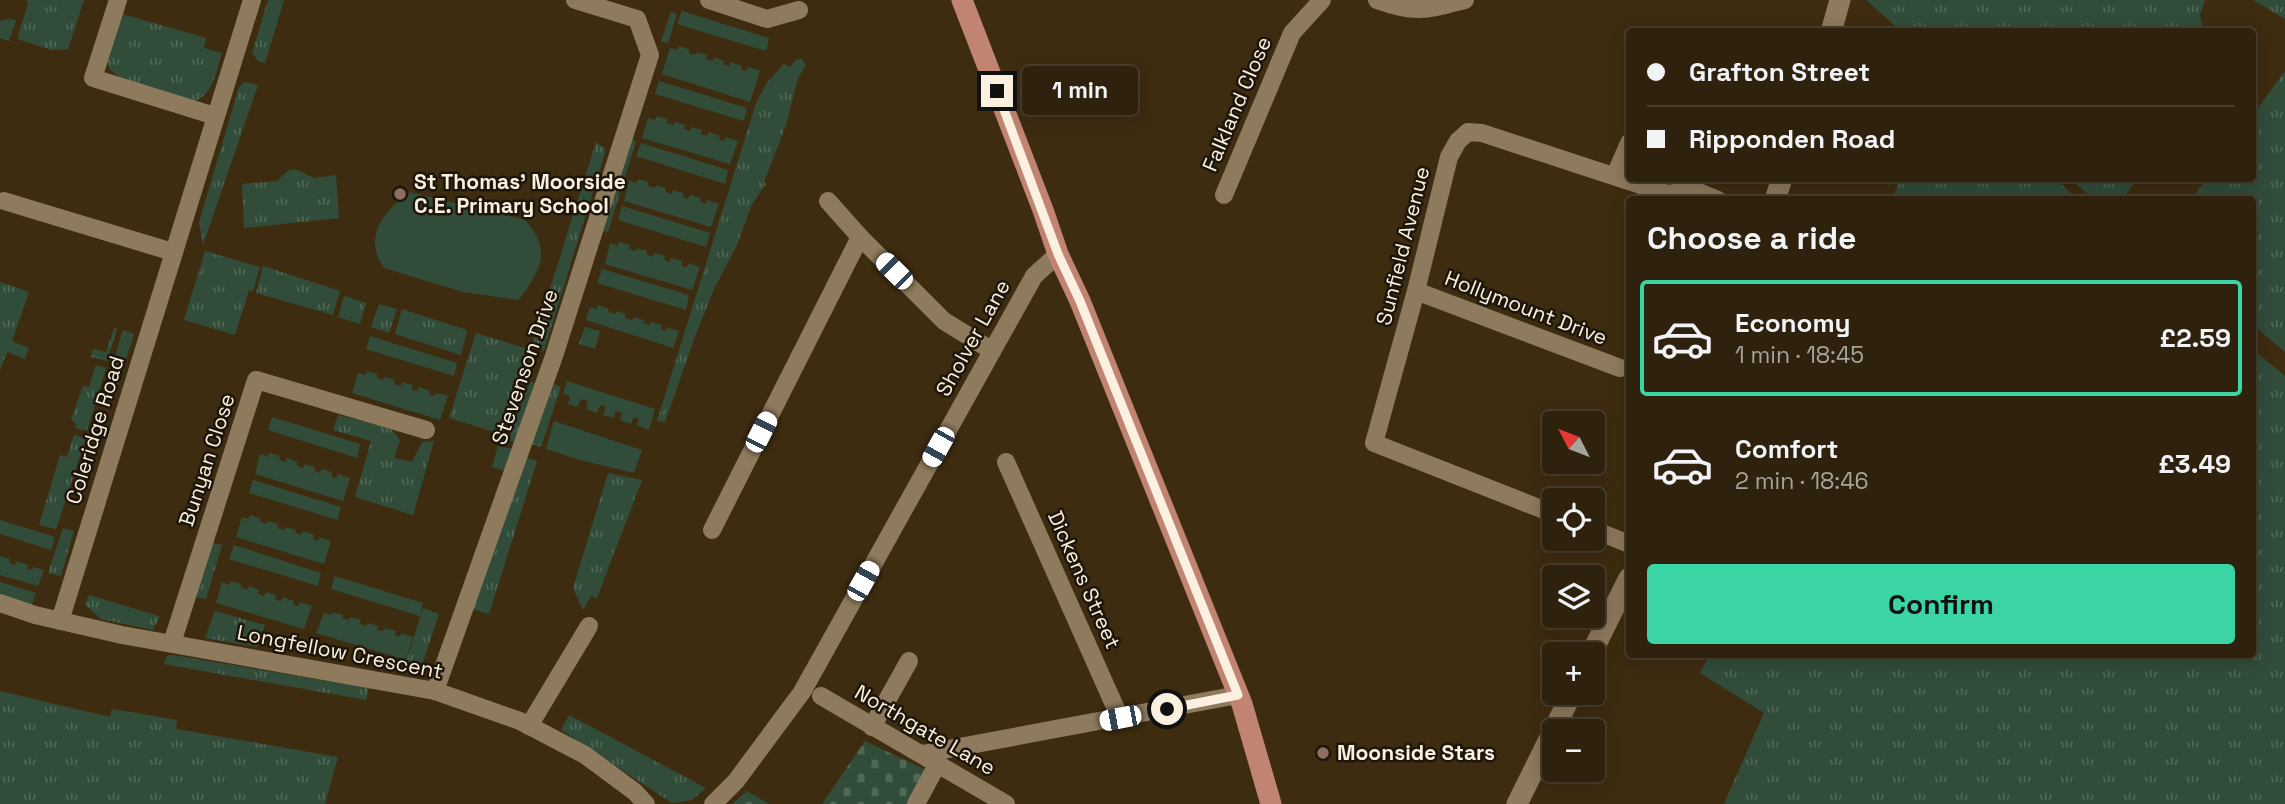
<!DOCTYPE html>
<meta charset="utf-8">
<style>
body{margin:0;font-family:"Space Grotesk",sans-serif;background:#362916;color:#f1f3f6;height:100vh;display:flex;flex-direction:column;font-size:26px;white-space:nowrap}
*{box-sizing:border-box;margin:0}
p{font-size:23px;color:#a7a39d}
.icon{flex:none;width:38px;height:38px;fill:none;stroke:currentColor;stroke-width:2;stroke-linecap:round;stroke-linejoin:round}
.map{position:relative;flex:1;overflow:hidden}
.side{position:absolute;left:1626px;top:196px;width:630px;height:462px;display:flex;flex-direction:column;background:#2e210d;border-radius:7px;box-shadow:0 4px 18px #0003,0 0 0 2px #493e2e}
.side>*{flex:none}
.banner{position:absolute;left:1626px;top:28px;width:630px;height:154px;border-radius:7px;box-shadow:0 4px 18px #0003,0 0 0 2px #493e2e;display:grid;align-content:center;height:154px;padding:0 21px;background:#2e210d}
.needle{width:46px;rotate:312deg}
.buttons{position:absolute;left:1542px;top:411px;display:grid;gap:14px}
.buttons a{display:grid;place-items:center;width:63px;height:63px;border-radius:7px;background:#2e210d;box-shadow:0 4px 18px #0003,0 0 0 2px #493e2e;font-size:35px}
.end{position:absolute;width:32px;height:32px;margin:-16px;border:9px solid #fcf1e1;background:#111;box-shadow:0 0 0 4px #111}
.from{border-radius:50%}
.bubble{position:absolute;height:49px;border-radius:7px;background:#2e210d;box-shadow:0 4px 18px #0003,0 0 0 2px #493e2e;font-size:23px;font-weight:600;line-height:49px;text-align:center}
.car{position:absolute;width:21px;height:42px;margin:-21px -10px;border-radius:9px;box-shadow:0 0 5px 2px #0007;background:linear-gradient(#fff 24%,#345 0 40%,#fff 0 76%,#345 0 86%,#fff 0)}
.banner b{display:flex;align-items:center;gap:24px;height:66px;font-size:26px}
.banner b+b{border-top:2px solid #493e2e}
.banner i{width:18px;height:18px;background:#f1f3f6}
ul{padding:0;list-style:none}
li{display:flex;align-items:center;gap:21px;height:116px;margin:0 14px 10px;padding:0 7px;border:4px solid transparent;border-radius:7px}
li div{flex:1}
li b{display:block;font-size:26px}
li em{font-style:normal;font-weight:600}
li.selected{border-color:#3bd4a4}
li>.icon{width:63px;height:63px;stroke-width:1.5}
h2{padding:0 21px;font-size:32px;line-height:84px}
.cta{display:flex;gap:14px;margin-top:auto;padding:14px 21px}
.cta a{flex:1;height:80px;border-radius:7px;background:#3bd4a4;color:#111;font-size:28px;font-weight:600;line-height:80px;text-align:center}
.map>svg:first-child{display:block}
.grass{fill:url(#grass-tufts)}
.cemetery{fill:url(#cemetery-stones)}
.garden{fill:#314d3a}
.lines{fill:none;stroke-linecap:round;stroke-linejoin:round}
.street{stroke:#8e7a5c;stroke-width:18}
.secondary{stroke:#8e7a5c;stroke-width:21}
.primary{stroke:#c08471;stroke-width:21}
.route{stroke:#fcf1e1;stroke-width:9}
.education-dot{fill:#8d6e63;stroke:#1e160b;stroke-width:2.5}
.labels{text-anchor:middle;stroke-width:5;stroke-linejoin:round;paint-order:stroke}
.street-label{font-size:21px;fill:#fcf1e1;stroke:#1e160b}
.poi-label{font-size:21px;font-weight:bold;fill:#fcf1e1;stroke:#1e160b;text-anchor:start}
</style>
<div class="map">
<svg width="2285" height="804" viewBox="0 0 2285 804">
<defs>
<pattern id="grass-tufts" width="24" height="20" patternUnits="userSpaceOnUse" patternTransform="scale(1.75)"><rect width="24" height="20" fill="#314d3a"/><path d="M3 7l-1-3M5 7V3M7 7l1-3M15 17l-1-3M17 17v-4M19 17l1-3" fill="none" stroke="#506756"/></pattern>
<pattern id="cemetery-stones" width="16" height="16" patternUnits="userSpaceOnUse" patternTransform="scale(1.75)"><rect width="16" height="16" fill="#314d3a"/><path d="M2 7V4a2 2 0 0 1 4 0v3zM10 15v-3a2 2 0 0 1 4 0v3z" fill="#506756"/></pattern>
</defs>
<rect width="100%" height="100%" fill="#3e2c11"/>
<!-- grass -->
<g class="grass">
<path d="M26 0H84L68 49 51 50 17 39 28 4Z"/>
<path d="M268 0H284L265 63 258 61 252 53Z"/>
<path d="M1866 0H2205L2200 15 2203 31 1902 32Z"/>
<path d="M2253 0H2285V19Z"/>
<path d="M671 12 677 14 668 43 661 41Z"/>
<path d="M122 14 206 38 204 48 222 53C216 71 214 92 196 101L123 81 108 67V58Z"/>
<path d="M8 19 16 20 9 41 0 38V21Z"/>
<path d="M797 59H802L806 65 798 78 786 125 764 182 766 184 752 204 737 245 715 287 697 331 665 422 657 421 756 103 766 84 784 64 790 67Z"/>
<path d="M2285 71V352L2252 324V200L2191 199 2207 179 2252 178V116Z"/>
<path d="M245 82 258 85 203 245 199 222 239 87Z"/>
<path d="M632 139 636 141 608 232 603 231Z"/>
<path d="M596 142 606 149 544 351 532 346Z"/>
<path d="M295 169 314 178 336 175 339 218 244 228 242 184 277 181 289 170Z"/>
<path d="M1901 178 2055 179 2078 199H1892Z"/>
<path d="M2070 179H2137L2122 200 2094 199Z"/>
<path d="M205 251 260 267 253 291 249 290 235 335 184 320Z"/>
<path d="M263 266 340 291 333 315 256 293Z"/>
<path d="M0 282 29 292 12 341 29 348 25 359 7 352 0 370Z"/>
<path d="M344 296 366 303 360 324 338 317Z"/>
<path d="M379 304 397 309 389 333 371 327Z"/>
<path d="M402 309 467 330 461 355 395 334Z"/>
<path d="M585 327 600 331 595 349 579 344Z"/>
<path d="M114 328 117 329 107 361 91 357 93 349 106 352Z"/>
<path d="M123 330 134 334 117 389 106 386Z"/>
<path d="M476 333 531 350 504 435 449 418Z"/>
<path d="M2252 349 2285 376V804H1724L1764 713 1700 673 1709 655 2252 654Z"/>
<path d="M96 365 106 368 87 431 75 428 76 424 71 419 83 386 89 387Z"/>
<path d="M529 381 537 384 516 444 509 440Z"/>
<path d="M554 384 561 387 541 447 532 444Z"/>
<path d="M338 415 390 428 400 440 394 458 412 462 422 442 434 441 413 515 355 497 371 441 333 430Z"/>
<path d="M74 435 86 438 56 529 39 525 60 455 67 457Z"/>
<path d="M498 446 513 449 506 471 492 467Z"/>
<path d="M527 458 537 461 489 614 472 609Z"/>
<path d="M608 473 642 480 597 598 591 596 583 610 573 588Z"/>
<path d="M63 528 74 531 61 576 48 573Z"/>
<path d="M212 543 222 545 206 599 195 597Z"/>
<path d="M0 582 36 593 32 605 0 595Z"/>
<path d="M89 595 159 616H160L153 630 101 619 85 605Z"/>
<path d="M423 608 439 614 422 665 406 662Z"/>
<path d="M215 611 265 625 257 647 205 638Z"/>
<path d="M169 655H173L369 688 366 700 164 664 166 657Z"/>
<path d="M0 691 110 717 112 709 177 720 176 729 338 757 325 804H0Z"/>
<path d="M569 715 706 788 692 800 672 803 561 730Z"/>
</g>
<!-- cemetery -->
<g class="cemetery">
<path d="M865 741 926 770 909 804H822Z"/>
<path d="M747 791 769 804H732Z"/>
</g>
<!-- garden -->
<g class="garden">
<path d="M682 11 769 38 766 51 677 24Z"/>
<path d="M679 46 689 49V53L695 55 697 52 707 55 706 59 713 61 714 57 724 61 723 64 729 66 731 62 742 66 741 70 746 71 748 67 760 71 750 102 662 74 670 48 677 50Z"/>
<path d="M659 81 747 108 744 121 655 94Z"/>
<path d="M657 116 667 119V123L673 125 675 122 685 125 684 129 690 131 692 127 702 130 701 134 707 136 709 132 720 136 719 140 724 141 726 137 738 141 730 164 642 138 648 118 655 120Z"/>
<path d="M641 143 728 170 725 184 636 156Z"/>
<path d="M638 179 648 182V186L655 188 656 185 666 188 665 191 671 194 673 190 683 193V197L688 199 690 195 701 198 700 202 705 204 707 200 719 204 711 227 624 201 629 180 636 183Z"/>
<path d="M410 192 525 220C553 251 540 270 519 300L463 292 384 268C362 236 384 211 410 192Z"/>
<path d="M622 206 710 233 706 247 618 220Z"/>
<path d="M619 242 630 245 629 249 636 251 637 248 647 251V255L653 257 654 253 665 256 664 260 670 262 671 258 682 261V266L687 267 688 263 700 267 692 290 605 264 610 243 618 246Z"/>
<path d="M602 269 689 295 686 310 597 283Z"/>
<path d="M598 305 609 309 608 312 615 314 616 311 626 314 625 318 632 320 634 317 644 320 643 323 649 325 651 322 662 325 661 329 666 331 667 327 679 331 673 348 586 320 590 307 597 309Z"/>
<path d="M370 336 457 363 454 376 366 349Z"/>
<path d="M367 371 377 374V378L383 380 385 377 395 380 394 384 401 386 402 382 412 385V389L417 391 419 387 430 391 429 395 434 396 436 393 448 396 440 420 352 393 358 373 365 375Z"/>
<path d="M567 381 655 409 649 430 637 425 639 419 634 417 631 424 620 420 622 413 616 411 613 418 603 415 606 407 600 405 597 413 586 409 588 401 581 399 578 407 568 404 570 396 563 394Z"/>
<path d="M272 417 360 444 357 458 268 430Z"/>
<path d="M554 421 642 450 634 473 580 460 546 449Z"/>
<path d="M269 453 280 456 279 460 286 462 287 458 297 462V466L303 468 305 464 315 467 314 471 320 473 322 469 332 472V477L337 478 338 474 350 478 343 501 255 474 260 454 268 457Z"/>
<path d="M253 480 341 507 338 520 249 493Z"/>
<path d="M250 515 261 519 260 522 267 524 268 521 278 524V528L284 530 286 527 296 530 295 533 301 535 303 531 314 535 313 539 318 541 319 537 331 541 324 564 236 537 242 517 249 519Z"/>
<path d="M0 520 55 537 51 550 0 534Z"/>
<path d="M234 545 321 573 318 586 229 559Z"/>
<path d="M0 556 10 559 9 563 15 565 16 561 28 565 27 569 31 570 33 567 44 570 38 586 0 575Z"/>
<path d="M335 576 423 603 420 616 331 589Z"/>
<path d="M231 581 241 584V588L247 590 249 586 259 590 258 594 264 596 266 592 276 595 275 599 281 601 283 597 294 601 293 605 298 606 300 602 312 606 304 629 216 603 222 582 229 585Z"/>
<path d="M332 612 343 615 342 618 349 620 350 617 361 620 360 624 366 626 368 623 378 626 377 630 383 631 385 628 396 631 395 635 400 637 401 633 413 637 406 660 316 633 324 613 331 615Z"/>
</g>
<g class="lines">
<!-- street -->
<g class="street">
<path d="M118 0 93 78 215 116"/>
<path d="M709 0 767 19 799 10"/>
<path d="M1377 0C1416 14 1426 10 1465 0"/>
<path d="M1615 175 1629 143"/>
<path d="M1224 195 1292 33 1322 0"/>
<path d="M4 201 173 252"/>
<path d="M828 201 860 237 944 321 991 350"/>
<path d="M1416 291 1620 368"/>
<path d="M1006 462 1120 718"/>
<path d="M1554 514 1374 443 1416 291 1449 157 1458 141 1468 132 1482 133 1668 194 1694 190 1718 200"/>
<path d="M1592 529 1629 544"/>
<path d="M712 530 860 237"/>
<path d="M0 603 35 615 122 635 435 691 520 721 585 755 635 792 646 804"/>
<path d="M60 621 252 0"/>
<path d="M172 643 256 380 426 430"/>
<path d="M435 691 554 356 650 55 637 19 575 0"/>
<path d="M821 696 1006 804"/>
<path d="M529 726 589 626"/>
<path d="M872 727 909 661"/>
<path d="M922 754 1238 695"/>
<path d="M713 804 736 781 802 692 1034 276 1058 254"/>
<path d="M916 804 938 763"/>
</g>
<!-- secondary -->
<g class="secondary">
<path d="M1831 32 1840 0"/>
<path d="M1775 200 1782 178"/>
<path d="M1591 654 1629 578"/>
<path d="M1517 804 1572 693"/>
</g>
<!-- primary -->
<path class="primary" d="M962 0 1043 210 1058 254 1080 301 1242 704 1271 804"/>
</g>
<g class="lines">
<!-- route -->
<path class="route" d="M997 91 1058 254 1080 301 1238 695 1167 709"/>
</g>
<!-- markers -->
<g class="education-dot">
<circle cx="400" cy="194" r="7"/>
<circle cx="1323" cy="753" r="7"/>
</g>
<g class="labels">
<!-- street labels -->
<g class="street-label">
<text transform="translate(1237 104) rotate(-67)" y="7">Falkland Close</text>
<text transform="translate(1403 246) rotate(-76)" y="7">Sunfield Avenue</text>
<text transform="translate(1526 308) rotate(21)" y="7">Hollymount Drive</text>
<text transform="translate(973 338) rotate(-61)" y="7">Sholver Lane</text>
<text transform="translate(525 367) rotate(-71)" y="7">Stevenson Drive</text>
<text transform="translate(95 430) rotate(-73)" y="7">Coleridge Road</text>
<text transform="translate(207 460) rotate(-72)" y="7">Bunyan Close</text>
<text transform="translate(1084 580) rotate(66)" y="7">Dickens Street</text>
<text transform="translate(340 652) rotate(11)" y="7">Longfellow Crescent</text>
<text transform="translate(925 730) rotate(30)" y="7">Northgate Lane</text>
</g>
<!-- poi labels -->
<g class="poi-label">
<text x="414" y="189">St Thomas' Moorside<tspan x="414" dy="24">C.E. Primary School</tspan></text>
<text x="1337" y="760">Moonside Stars</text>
</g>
</g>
</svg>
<div class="buttons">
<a><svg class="needle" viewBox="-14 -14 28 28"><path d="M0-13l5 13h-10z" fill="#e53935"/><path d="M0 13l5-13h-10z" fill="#a7a39d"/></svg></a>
<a><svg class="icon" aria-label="locate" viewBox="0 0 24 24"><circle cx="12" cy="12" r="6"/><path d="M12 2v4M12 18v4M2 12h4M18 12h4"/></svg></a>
<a><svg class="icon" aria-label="layers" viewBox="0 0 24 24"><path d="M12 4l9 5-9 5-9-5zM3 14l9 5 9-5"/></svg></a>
<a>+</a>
<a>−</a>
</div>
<i class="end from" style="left:1167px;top:709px"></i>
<i class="end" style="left:997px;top:91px"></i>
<div class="bubble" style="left:1022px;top:66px;width:116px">1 min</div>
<i class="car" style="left:894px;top:271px;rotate:315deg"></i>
<i class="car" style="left:761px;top:432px;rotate:27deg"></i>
<i class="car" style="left:938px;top:447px;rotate:209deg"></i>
<i class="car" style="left:863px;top:581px;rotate:29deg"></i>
<i class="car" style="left:1120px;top:718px;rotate:259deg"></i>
<div class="banner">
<b><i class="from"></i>Grafton Street</b>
<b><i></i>Ripponden Road</b>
</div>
<section class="side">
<h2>Choose a ride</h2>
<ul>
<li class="selected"><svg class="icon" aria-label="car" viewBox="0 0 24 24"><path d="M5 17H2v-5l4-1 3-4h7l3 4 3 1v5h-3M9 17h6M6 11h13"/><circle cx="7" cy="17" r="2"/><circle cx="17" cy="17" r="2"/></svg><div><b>Economy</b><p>1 min · 18:45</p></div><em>£2.59</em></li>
<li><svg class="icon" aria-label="car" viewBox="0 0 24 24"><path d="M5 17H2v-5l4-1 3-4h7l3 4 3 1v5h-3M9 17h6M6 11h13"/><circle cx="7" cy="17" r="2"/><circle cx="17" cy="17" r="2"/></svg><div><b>Comfort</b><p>2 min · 18:46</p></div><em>£3.49</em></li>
</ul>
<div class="cta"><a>Confirm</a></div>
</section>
</div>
